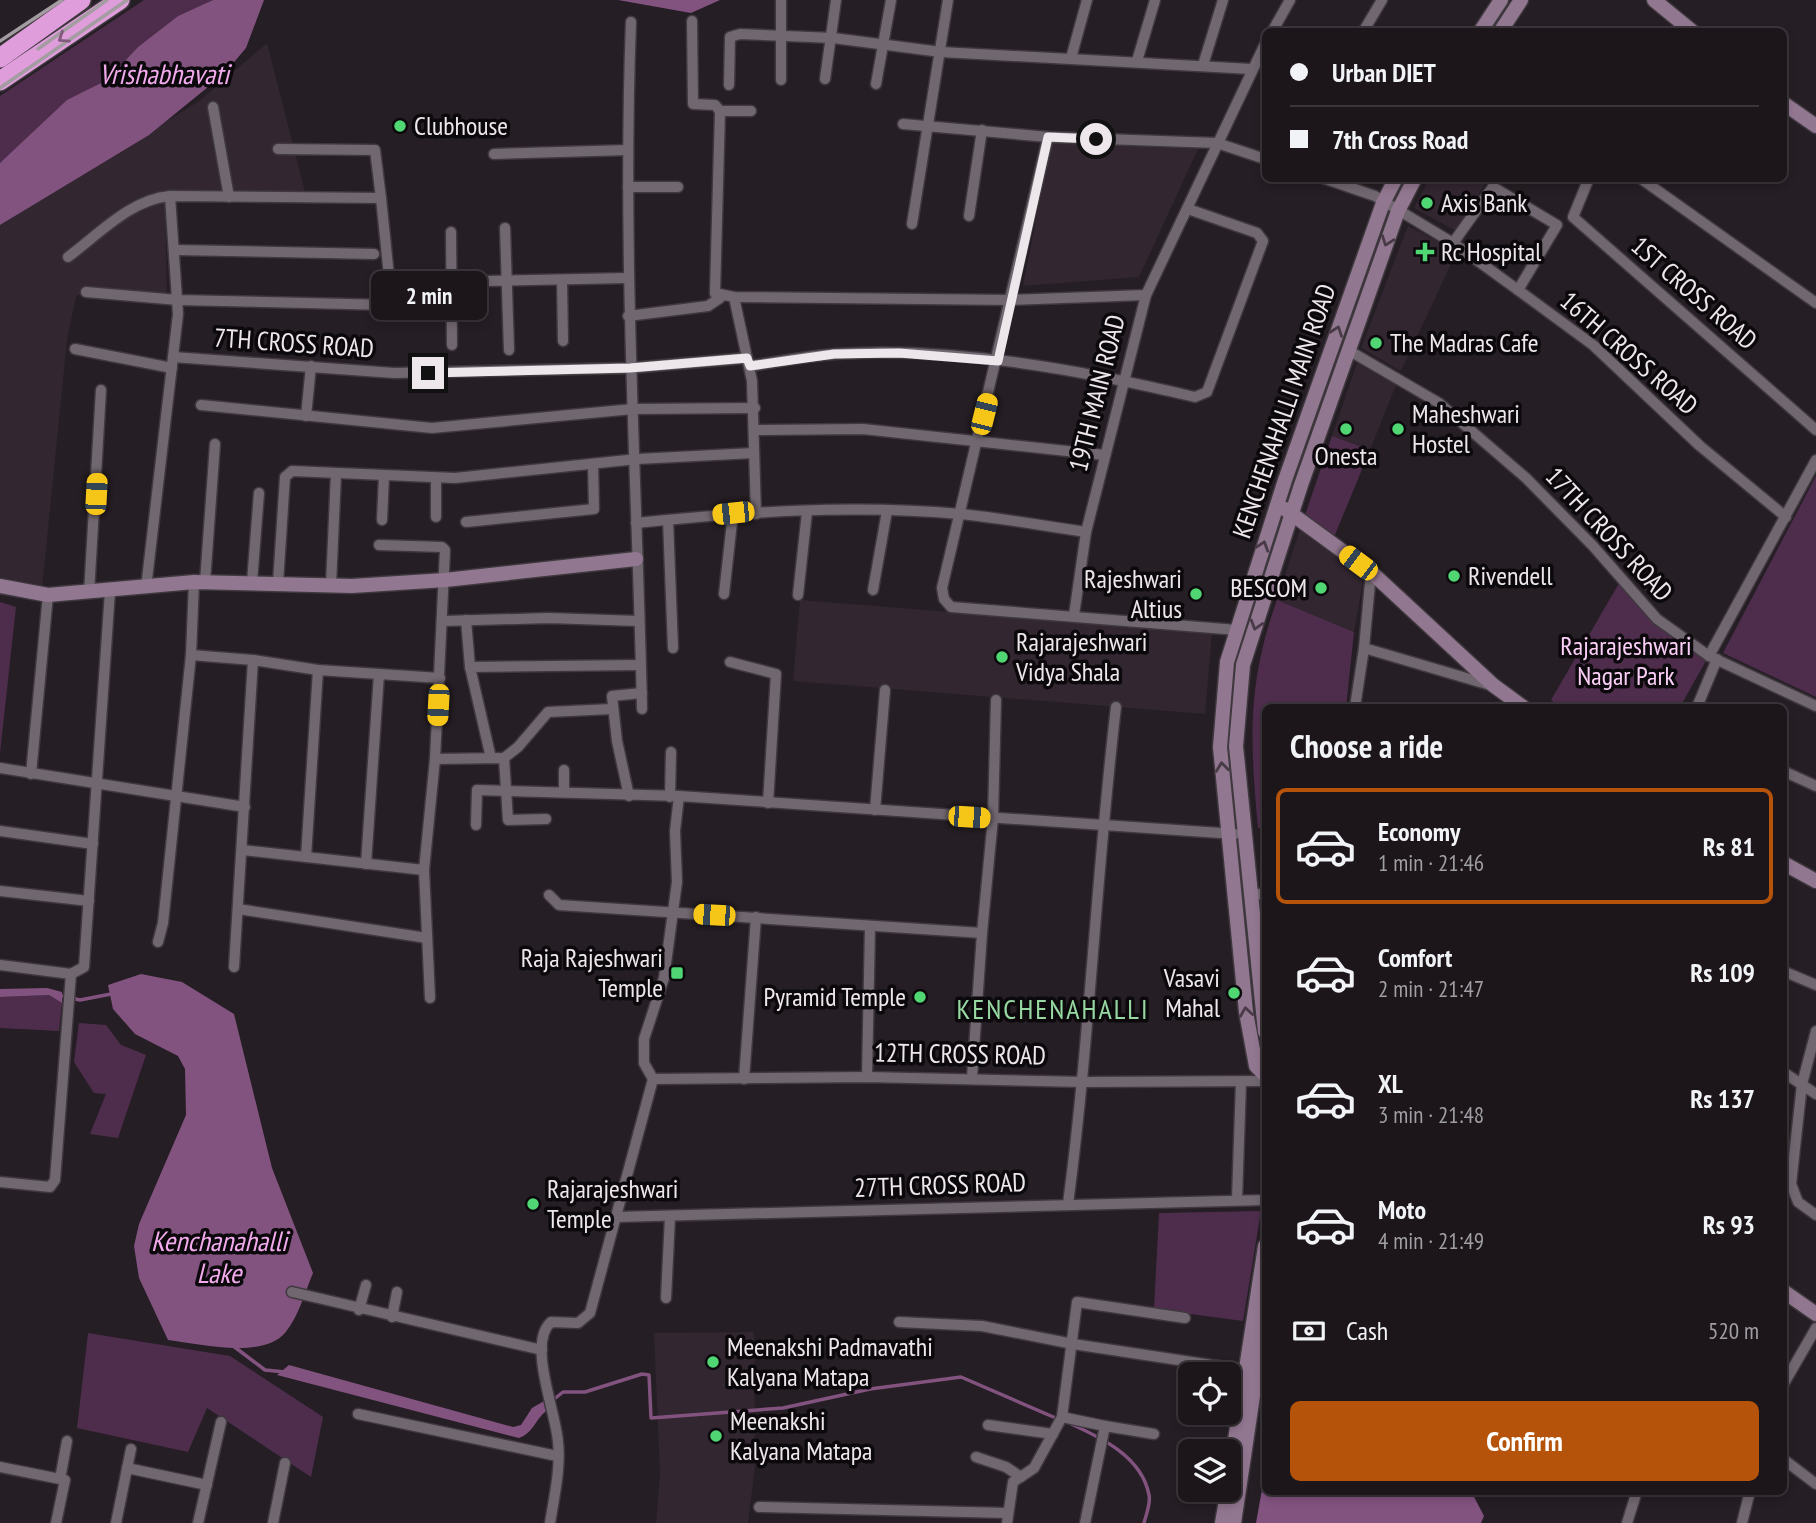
<!DOCTYPE html>
<meta charset="utf-8">
<style>
body{margin:0;font-family:"PT Sans Narrow",sans-serif;background:#251f24;color:#f1f3f6;height:100vh;display:flex;flex-direction:column;font-size:26px;white-space:nowrap}
*{box-sizing:border-box;margin:0}
p{font-size:23px;color:#a09fa3}
.icon{flex:none;width:38px;height:38px;fill:none;stroke:currentColor;stroke-width:2;stroke-linecap:round;stroke-linejoin:round}
.map{position:relative;flex:1;overflow:hidden}
.panel{position:absolute;left:1262px;top:704px;width:525px;height:791px;display:flex;flex-direction:column;background:#1c161b;border-radius:10px;box-shadow:0 4px 10px #0003,0 0 0 2px #3a353a}
.panel>*{flex:none}
.top-card{position:absolute;left:1262px;top:28px;width:525px;height:154px;border-radius:10px;box-shadow:0 4px 10px #0003,0 0 0 2px #3a353a;display:grid;align-content:center;height:154px;padding:0 28px;background:#1c161b}
.fabs{position:absolute;left:1178px;top:1362px;display:grid;gap:14px}
.fabs a{display:grid;place-items:center;width:63px;height:63px;border-radius:10px;background:#1c161b;box-shadow:0 4px 10px #0003,0 0 0 2px #3a353a;font-size:35px}
.end{position:absolute;width:32px;height:32px;margin:-16px;border:9px solid #ede7ec;background:#111;box-shadow:0 0 0 4px #111}
.from{border-radius:50%}
.bubble{position:absolute;height:49px;border-radius:10px;background:#1c161b;box-shadow:0 4px 10px #0003,0 0 0 2px #3a353a;font-size:23px;font-weight:600;line-height:49px;text-align:center}
.car{position:absolute;width:21px;height:42px;margin:-21px -10px;border-radius:9px;box-shadow:0 0 5px 2px #0007;background:linear-gradient(#f5c518 24%,#345 0 40%,#f5c518 0 76%,#345 0 86%,#f5c518 0)}
.top-card b{display:flex;align-items:center;gap:24px;height:66px;font-size:26px}
.top-card b+b{border-top:2px solid #3a353a}
.top-card i{width:18px;height:18px;background:#f1f3f6}
ul{padding:0;list-style:none}
li{display:flex;align-items:center;gap:21px;height:116px;margin:0 14px 10px;padding:0 14px;border:4px solid transparent;border-radius:10px}
li div{flex:1}
li b{display:block;font-size:26px}
li em{font-style:normal;font-weight:600}
li.current{border-color:#b45309}
li>.icon{width:63px;height:63px;stroke-width:1.5}
h2{padding:0 28px;font-size:32px;line-height:84px}
.pay{display:flex;align-items:center;gap:18px;height:77px;padding:0 28px;font-size:26px}
.pay p{margin-inline-start:auto}
.button{display:flex;gap:14px;margin-top:auto;padding:14px 28px}
.button a{flex:1;height:80px;border-radius:10px;background:#b45309;color:#fff;font-size:28px;font-weight:600;line-height:80px;text-align:center}
.map>svg:first-child{display:block}
.built{fill:#322631}
.green{fill:#4e2d4c}
.water{fill:#835380}
.lines{fill:none;stroke-linecap:round;stroke-linejoin:round}
.stream{stroke:#835380;stroke-width:3.5}
.street-casing{stroke:#3f393f;stroke-width:13}
.secondary-casing{stroke:#3f393f;stroke-width:17}
.highway-casing{stroke:#3f393f;stroke-width:22}
.street{stroke:#716770;stroke-width:10}
.secondary{stroke:#927790;stroke-width:14}
.highway{stroke:#e09ddb;stroke-width:19}
.rail{stroke:#a39da2;stroke-width:3.5}
.oneway{stroke:#815a7e}
.oneway2{stroke:#483a47}
.route{stroke:#ede7ec;stroke-width:9}
.poi-dot{fill:#51d674;stroke:#0c090c;stroke-width:2.5}
.labels{text-anchor:middle;stroke-width:7;stroke-linejoin:round;paint-order:stroke}
.poi-label{font-size:26px;fill:#ede7ec;stroke:#0c090c;text-anchor:start}
.street-label{font-size:26px;fill:#ede7ec;stroke:#0c090c}
.park-label{font-size:26px;fill:#fbcff7;stroke:#0c090c}
.water-label{font-size:28px;font-style:italic;fill:#f2aaed;stroke:#0c090c}
.neighbourhood-label{font-size:28px;letter-spacing:2px;fill:#97d8a2;stroke:#0c090c}
</style>
<div class="map">
<svg width="1816" height="1523" viewBox="0 0 1816 1523">
<rect width="100%" height="100%" fill="#251e24"/>
<!-- built -->
<g class="built">
<path d="M267 43 305 192 165 191 167 298 94 290 76 296 67 340 42 589 0 579V225L199 101Z"/>
<path d="M1051 143 1198 149 1139 277 1023 286Z"/>
<path d="M1429 179H1488L1456 231 1414 208Z"/>
<path d="M1408 226 1457 251 1401 371 1361 348Z"/>
<path d="M1357 363 1396 385 1370 450 1332 436Z"/>
<path d="M1300 529 1364 576 1354 632 1277 600Z"/>
<path d="M800 600 1212 633 1205 714 793 681Z"/>
<path d="M754 1332 755 1466 748 1523H656L660 1474 654 1333Z"/>
</g>
<!-- green -->
<g class="green">
<path d="M144 0H213L178 16 138 47 107 80 90 89 0 163V96Z"/>
<path d="M1332 436 1370 450 1334 537 1305 515Z"/>
<path d="M1816 476V697L1723 653Z"/>
<path d="M1621 580 1654 624 1707 659 1680 707H1561L1551 700Z"/>
<path d="M1277 600 1354 632 1346 707H1265V828H1258C1250 742 1247 683 1277 600Z"/>
<path d="M0 602 16 607 0 753Z"/>
<path d="M49 995 62 1003 59 1031 0 1028V997Z"/>
<path d="M79 1023 106 1025 121 1045 146 1055 118 1138 90 1134 106 1094 94 1093 74 1062Z"/>
<path d="M1261 1211 1243 1321 1154 1309 1159 1213Z"/>
<path d="M88 1333 230 1356 323 1417 311 1477 207 1408 188 1452 77 1428Z"/>
</g>
<!-- water -->
<g class="water">
<path d="M213 0H264L246 48 224 74 149 135 0 225V163L67 100 107 80 138 47 178 16Z"/>
<path d="M618 0H720L691 13Z"/>
<path d="M141 974 182 982 234 1014 272 1168 313 1273C305 1292 299 1316 285 1333 262 1359 200 1344 168 1340L139 1278 134 1246 139 1224 186 1115 185 1069 178 1056 135 1034 113 1009 108 985Z"/>
<path d="M47 988 62 992V1003L49 995 0 997V989Z"/>
<path d="M289 1365 513 1427 521 1425 532 1408 544 1401 548 1410C535 1418 535 1432 519 1438L277 1375Z"/>
<path d="M1265 1473V1491H1471L1484 1516 1481 1523H1256Z"/>
</g>
<g class="lines">
<!-- stream -->
<g class="stream">
<path d="M58 995 80 1000 111 994"/>
<path d="M232 1345 265 1370 285 1372"/>
<path d="M553 1400 563 1392H585L642 1374 649 1375 651 1418 783 1408 870 1389 961 1377 1058 1419"/>
<path d="M1069 1423C1102 1438 1142 1457 1149 1495 1151 1503 1146 1515 1144 1523"/>
</g>
<defs>
<g id="street">
<path d="M781 0V80"/>
<path d="M692 21 693 104 715 105 720 111H751"/>
<path d="M631 22C622 251 637 480 642 709"/>
<path d="M1272 32 1290 0"/>
<path d="M1363 32 1382 0"/>
<path d="M1071 58 1087 0"/>
<path d="M1137 61 1155 0"/>
<path d="M1203 65 1223 0"/>
<path d="M825 79 836 0"/>
<path d="M876 84 891 0"/>
<path d="M729 85 730 37 740 34 833 38 941 52 1251 69"/>
<path d="M213 107 229 197"/>
<path d="M720 111 715 293 734 297 1011 300 1146 295"/>
<path d="M903 124 1048 137 1217 143 1265 159"/>
<path d="M1048 137 942 588 944 599 951 607 1237 630"/>
<path d="M278 149 375 150 381 198"/>
<path d="M494 154 628 150"/>
<path d="M1323 178 1375 196 1453 243 1518 290 1593 345 1700 446 1786 517"/>
<path d="M1589 178 1573 217 1816 430"/>
<path d="M1640 178 1816 303"/>
<path d="M628 187H678"/>
<path d="M969 216 982 130"/>
<path d="M912 224 948 0"/>
<path d="M505 228 509 350"/>
<path d="M451 232 452 345"/>
<path d="M1453 243 1493 187 1557 225 1518 290"/>
<path d="M176 250 374 254"/>
<path d="M68 257C98 235 131 199 170 196"/>
<path d="M562 280 563 341"/>
<path d="M86 292 178 300 389 305 395 302 397 283"/>
<path d="M734 297 752 381 756 514"/>
<path d="M628 316 708 306 720 298 715 293"/>
<path d="M75 349 172 368"/>
<path d="M1348 350 1439 403 1526 478 1593 546 1657 619 1709 656 1816 706"/>
<path d="M173 357 394 373 630 368 747 358"/>
<path d="M750 366C778 362 806 356 835 354 951 346 1082 370 1195 397L1207 392 1263 241 1257 233 1188 209"/>
<path d="M201 405 432 428 633 409 755 408"/>
<path d="M306 416 311 366"/>
<path d="M754 430 863 429 1104 455"/>
<path d="M436 517V478"/>
<path d="M382 520 384 476"/>
<path d="M668 520 673 648"/>
<path d="M466 522 594 509 593 464"/>
<path d="M636 523C743 512 853 504 960 514 1002 518 1044 526 1086 532"/>
<path d="M379 545 442 547 445 550 435 759 424 870 430 998"/>
<path d="M1371 572 1364 648 1490 685"/>
<path d="M205 582 215 444"/>
<path d="M252 582 259 493"/>
<path d="M278 583 285 477 292 471 455 478 637 459 754 453"/>
<path d="M331 585 336 474"/>
<path d="M146 588 178 314 170 196 381 198 389 276 397 283 627 278"/>
<path d="M873 590 887 511"/>
<path d="M89 593 101 390"/>
<path d="M724 594 733 513"/>
<path d="M798 595 807 512"/>
<path d="M1074 615 1086 532 1146 295 1265 44"/>
<path d="M466 620 470 667"/>
<path d="M444 621 549 618 638 621"/>
<path d="M191 655 253 660"/>
<path d="M1709 656 1816 460"/>
<path d="M730 662 776 674 768 803"/>
<path d="M1355 707 1364 648"/>
<path d="M1697 707 1717 659"/>
<path d="M491 758 470 667 639 665"/>
<path d="M504 758 518 747 548 712 612 709"/>
<path d="M435 759 504 758 508 820 546 819"/>
<path d="M0 768 245 807"/>
<path d="M564 770V792"/>
<path d="M1783 771 1816 786"/>
<path d="M31 774 48 595"/>
<path d="M629 796 617 741 612 696 642 693"/>
<path d="M670 797 671 752"/>
<path d="M875 810 885 690"/>
<path d="M476 825 477 790 679 796 1235 834"/>
<path d="M0 831 93 844"/>
<path d="M242 850 424 870"/>
<path d="M306 857 318 670"/>
<path d="M366 864 379 674"/>
<path d="M0 891 89 901"/>
<path d="M1252 893 1265 895"/>
<path d="M549 895 559 905 982 933 972 1078"/>
<path d="M238 909 427 938"/>
<path d="M982 933 993 818 996 700"/>
<path d="M158 942 163 923 191 655 194 582"/>
<path d="M0 965 71 974 84 967 110 591"/>
<path d="M234 967 253 660 318 670 440 678"/>
<path d="M1783 971 1816 985"/>
<path d="M1816 1031 1802 1084 1791 1184 1798 1202 1816 1215"/>
<path d="M1783 1072 1816 1094"/>
<path d="M867 1077 870 927"/>
<path d="M653 1079 867 1077 1084 1082 1265 1081"/>
<path d="M744 1079 756 917"/>
<path d="M0 1182 50 1187 55 1180 71 974"/>
<path d="M1237 1199 1241 1082"/>
<path d="M1068 1204C1090 1039 1096 873 1116 707"/>
<path d="M616 1217 1265 1200"/>
<path d="M292 1292 542 1350"/>
<path d="M666 1298 670 1217"/>
<path d="M359 1310 366 1285"/>
<path d="M392 1317 397 1292"/>
<path d="M899 1322 982 1326 1073 1344 1251 1371"/>
<path d="M1783 1385 1816 1328"/>
<path d="M358 1414 557 1456"/>
<path d="M1062 1417 1105 1426 1085 1523"/>
<path d="M988 1425 1053 1434"/>
<path d="M1105 1426 1154 1434"/>
<path d="M976 1457 1006 1467 1021 1477"/>
<path d="M1783 1459 1816 1484"/>
<path d="M0 1467 65 1480 56 1523"/>
<path d="M127 1468 207 1485"/>
<path d="M60 1479 67 1441"/>
<path d="M759 1507 1007 1513"/>
<path d="M116 1523 131 1449"/>
<path d="M198 1523 221 1422"/>
<path d="M273 1523 285 1463"/>
<path d="M550 1523C554 1498 561 1467 558 1442 556 1412 527 1343 551 1322L578 1323 590 1313 653 1079 644 1063V1039L664 978 677 882 675 831 679 796"/>
<path d="M1007 1523 1013 1482 1034 1468 1062 1417 1077 1302 1185 1318"/>
<path d="M1627 1523 1637 1491"/>
<path d="M1742 1523 1750 1491"/>
</g>
<g id="secondary">
<path d="M1654 0 1693 32"/>
<path d="M1480 32 1501 0"/>
<path d="M1500 32 1521 0"/>
<path d="M1783 103 1816 126"/>
<path d="M1285 509 1371 572 1493 685 1523 707"/>
<path d="M0 586 48 595 194 582 352 586 445 580 636 559"/>
<path d="M1783 863 1816 881"/>
<path d="M1265 1032 1236 746 1243 665 1301 485 1398 211 1415 178"/>
<path d="M1265 1075 1256 1066 1246 1012 1220 747 1227 662 1285 480 1383 203 1396 178"/>
<path d="M1783 1291 1816 1314"/>
<path d="M1228 1485 1265 1246"/>
<path d="M1222 1523 1228 1489"/>
<path d="M1234 1523 1265 1316"/>
</g>
<g id="highway">
<path d="M0 58 81 0"/>
<path d="M0 81 120 0"/>
</g>
</defs>
<!-- street casing -->
<use href="#street" class="street-casing"/>
<!-- secondary casing -->
<use href="#secondary" class="secondary-casing"/>
<!-- highway casing -->
<use href="#highway" class="highway-casing"/>
<!-- street -->
<use href="#street" class="street"/>
<!-- secondary -->
<use href="#secondary" class="secondary"/>
<!-- highway -->
<use href="#highway" class="highway"/>
<!-- rail -->
<g class="rail">
<path d="M0 41 62 0"/>
<path d="M38 49 107 0"/>
<path d="M0 88 127 0"/>
</g>
</g>
<!-- one-way arrows -->
<defs><path id="oneway-chevron" d="M-2-3.5L2.5 0L-2 3.5" fill="none" stroke-width="1.6" stroke-linecap="round" stroke-linejoin="round" transform="scale(1.75)"/></defs>
<use class="oneway" href="#oneway-chevron" transform="translate(63 38) rotate(146)"/>
<g class="oneway2">
<use href="#oneway-chevron" transform="translate(1387 241) rotate(110)"/>
<use href="#oneway-chevron" transform="translate(1337 331) rotate(-70)"/>
<use href="#oneway-chevron" transform="translate(1263 546) rotate(-72)"/>
<use href="#oneway-chevron" transform="translate(1256 625) rotate(107)"/>
<use href="#oneway-chevron" transform="translate(1222 767) rotate(-97)"/>
<use href="#oneway-chevron" transform="translate(1246 1012) rotate(-98)"/>
</g>
<g class="lines">
<!-- route -->
<path class="route" d="M428 373 630 368 747 358 750 366 834 354 899 353 998 361 1048 137 1096 139"/>
</g>
<!-- markers -->
<g class="poi-dot">
<circle cx="400" cy="126" r="7"/>
<circle cx="1427" cy="203" r="7"/>
<path d="M1421.5 241.5h7v7h7v7h-7v7h-7v-7h-7v-7h7z"/>
<circle cx="1376" cy="343" r="7"/>
<circle cx="1346" cy="429" r="7"/>
<circle cx="1398" cy="429" r="7"/>
<circle cx="1454" cy="576" r="7"/>
<circle cx="1321" cy="588" r="7"/>
<circle cx="1196" cy="594" r="7"/>
<circle cx="1002" cy="657" r="7"/>
<rect x="670" y="966" width="14" height="14" rx="3.5"/>
<circle cx="1234" cy="993" r="7"/>
<circle cx="920" cy="997" r="7"/>
<circle cx="533" cy="1204" r="7"/>
<circle cx="713" cy="1362" r="7"/>
<circle cx="716" cy="1436" r="7"/>
</g>
<g class="labels">
<!-- poi labels -->
<g class="poi-label">
<text x="414" y="135">Clubhouse</text>
<text x="1441" y="212">Axis Bank</text>
<text x="1441" y="261">Rc Hospital</text>
<text x="1390" y="352">The Madras Cafe</text>
<text x="1412" y="423">Maheshwari<tspan x="1412" dy="30">Hostel</tspan></text>
<text x="1346" y="465" text-anchor="middle">Onesta</text>
<text x="1468" y="585">Rivendell</text>
<text x="1182" y="588" text-anchor="end">Rajeshwari<tspan x="1182" dy="30">Altius</tspan></text>
<text x="1307" y="597" text-anchor="end">BESCOM</text>
<text x="1016" y="651">Rajarajeshwari<tspan x="1016" dy="30">Vidya Shala</tspan></text>
<text x="663" y="967" text-anchor="end">Raja Rajeshwari<tspan x="663" dy="30">Temple</tspan></text>
<text x="1220" y="987" text-anchor="end">Vasavi<tspan x="1220" dy="30">Mahal</tspan></text>
<text x="906" y="1006" text-anchor="end">Pyramid Temple</text>
<text x="547" y="1198">Rajarajeshwari<tspan x="547" dy="30">Temple</tspan></text>
<text x="727" y="1356">Meenakshi Padmavathi<tspan x="727" dy="30">Kalyana Matapa</tspan></text>
<text x="730" y="1430">Meenakshi<tspan x="730" dy="30">Kalyana Matapa</tspan></text>
</g>
<!-- street labels -->
<g class="street-label">
<text transform="translate(1694 293) rotate(41)" y="9">1ST CROSS ROAD</text>
<text transform="translate(294 343) rotate(4)" y="9">7TH CROSS ROAD</text>
<text transform="translate(1629 353) rotate(41)" y="9">16TH CROSS ROAD</text>
<text transform="translate(1097 393) rotate(-76)" y="9">19TH MAIN ROAD</text>
<text transform="translate(1284 411) rotate(-71)" y="9">KENCHENAHALLI MAIN ROAD</text>
<text transform="translate(1609 534) rotate(47)" y="9">17TH CROSS ROAD</text>
<text transform="translate(960 1054) rotate(1)" y="9">12TH CROSS ROAD</text>
<text transform="translate(940 1185) rotate(-2)" y="9">27TH CROSS ROAD</text>
</g>
<!-- park labels -->
<g class="park-label">
<text x="1626" y="655">Rajarajeshwari<tspan x="1626" dy="30">Nagar Park</tspan></text>
</g>
<!-- water labels -->
<g class="water-label">
<text x="164" y="84">Vrishabhavati</text>
<text x="219" y="1251">Kenchanahalli<tspan x="219" dy="32">Lake</tspan></text>
</g>
<!-- neighbourhood labels -->
<g class="neighbourhood-label">
<text x="1053" y="1019">KENCHENAHALLI</text>
</g>
</g>
</svg>
<div class="fabs">
<a><svg class="icon" aria-label="locate" viewBox="0 0 24 24"><circle cx="12" cy="12" r="6"/><path d="M12 2v4M12 18v4M2 12h4M18 12h4"/></svg></a>
<a><svg class="icon" aria-label="layers" viewBox="0 0 24 24"><path d="M12 4l9 5-9 5-9-5zM3 14l9 5 9-5"/></svg></a>
</div>
<i class="end from" style="left:1096px;top:139px"></i>
<i class="end" style="left:428px;top:373px"></i>
<div class="bubble" style="left:371px;top:271px;width:116px">2 min</div>
<i class="car" style="left:984px;top:414px;rotate:14deg"></i>
<i class="car" style="left:96px;top:494px;rotate:3deg"></i>
<i class="car" style="left:733px;top:513px;rotate:264deg"></i>
<i class="car" style="left:1358px;top:563px;rotate:307deg"></i>
<i class="car" style="left:438px;top:705px;rotate:183deg"></i>
<i class="car" style="left:969px;top:817px;rotate:94deg"></i>
<i class="car" style="left:714px;top:915px;rotate:273deg"></i>
<div class="top-card">
<b><i class="from"></i>Urban DIET</b>
<b><i></i>7th Cross Road</b>
</div>
<section class="panel">
<h2>Choose a ride</h2>
<ul>
<li class="current"><svg class="icon" aria-label="car" viewBox="0 0 24 24"><path d="M5 17H2v-5l4-1 3-4h7l3 4 3 1v5h-3M9 17h6M6 11h13"/><circle cx="7" cy="17" r="2"/><circle cx="17" cy="17" r="2"/></svg><div><b>Economy</b><p>1 min · 21:46</p></div><em>Rs 81</em></li>
<li><svg class="icon" aria-label="car" viewBox="0 0 24 24"><path d="M5 17H2v-5l4-1 3-4h7l3 4 3 1v5h-3M9 17h6M6 11h13"/><circle cx="7" cy="17" r="2"/><circle cx="17" cy="17" r="2"/></svg><div><b>Comfort</b><p>2 min · 21:47</p></div><em>Rs 109</em></li>
<li><svg class="icon" aria-label="car" viewBox="0 0 24 24"><path d="M5 17H2v-5l4-1 3-4h7l3 4 3 1v5h-3M9 17h6M6 11h13"/><circle cx="7" cy="17" r="2"/><circle cx="17" cy="17" r="2"/></svg><div><b>XL</b><p>3 min · 21:48</p></div><em>Rs 137</em></li>
<li><svg class="icon" aria-label="car" viewBox="0 0 24 24"><path d="M5 17H2v-5l4-1 3-4h7l3 4 3 1v5h-3M9 17h6M6 11h13"/><circle cx="7" cy="17" r="2"/><circle cx="17" cy="17" r="2"/></svg><div><b>Moto</b><p>4 min · 21:49</p></div><em>Rs 93</em></li>
</ul>
<div class="pay"><svg class="icon" aria-label="cash" viewBox="0 0 24 24"><path d="M3 7h18v10H3z"/><circle cx="12" cy="12" r="2"/></svg>Cash<p>520 m</p></div>
<div class="button"><a>Confirm</a></div>
</section>
</div>
